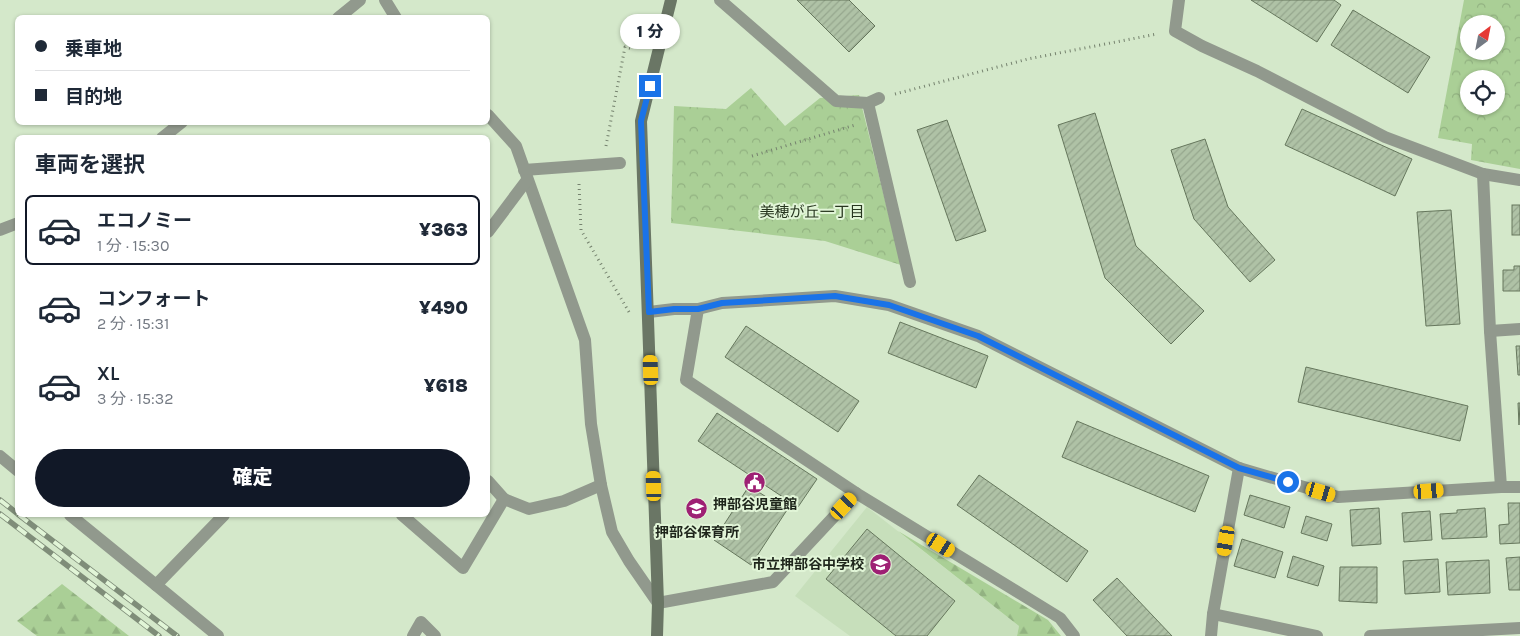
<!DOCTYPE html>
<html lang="ja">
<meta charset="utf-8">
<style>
body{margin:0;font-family:Karla,"Noto Sans JP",sans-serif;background:#f2f2f3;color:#1f2937;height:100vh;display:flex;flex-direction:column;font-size:19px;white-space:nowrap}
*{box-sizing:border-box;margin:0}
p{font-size:16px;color:#747a83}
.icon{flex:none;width:28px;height:28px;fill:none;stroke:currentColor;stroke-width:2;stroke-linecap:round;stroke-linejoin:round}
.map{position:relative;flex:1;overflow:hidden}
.drawer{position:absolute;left:15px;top:135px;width:475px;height:382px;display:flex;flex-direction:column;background:#fff;border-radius:8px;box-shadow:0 1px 4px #0004}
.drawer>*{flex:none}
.banner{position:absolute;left:15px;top:15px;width:475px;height:110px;border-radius:8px;box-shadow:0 1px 4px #0004;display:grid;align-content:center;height:110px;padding:0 20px;background:#fff}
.needle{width:32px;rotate:32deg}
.fabs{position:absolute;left:1460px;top:15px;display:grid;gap:10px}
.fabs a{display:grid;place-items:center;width:45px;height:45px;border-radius:50%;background:#fff;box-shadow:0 1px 4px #0004;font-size:25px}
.end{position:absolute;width:22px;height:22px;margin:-11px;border:6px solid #1a73e8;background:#fff;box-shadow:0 0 0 2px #fff}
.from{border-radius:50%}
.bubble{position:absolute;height:35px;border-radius:18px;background:#fff;box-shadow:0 1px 4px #0004;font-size:16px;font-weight:800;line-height:35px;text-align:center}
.car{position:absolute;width:15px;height:30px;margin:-15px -8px;border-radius:6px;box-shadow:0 0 4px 1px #0007;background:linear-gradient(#f5c518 24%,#345 0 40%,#f5c518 0 76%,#345 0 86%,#f5c518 0)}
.banner b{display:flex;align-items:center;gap:18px;height:48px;font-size:19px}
.banner b+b{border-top:1px solid #e0e1e3}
.banner i{width:12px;height:12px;background:#1f2937}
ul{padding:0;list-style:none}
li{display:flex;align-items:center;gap:15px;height:70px;margin:0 10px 8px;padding:0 10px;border:2px solid transparent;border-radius:8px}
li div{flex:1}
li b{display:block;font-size:19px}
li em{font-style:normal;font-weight:800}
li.active{border-color:#111827}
li>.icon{width:45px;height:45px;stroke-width:1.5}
h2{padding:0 20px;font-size:22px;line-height:60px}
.cta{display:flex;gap:10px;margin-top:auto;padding:10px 20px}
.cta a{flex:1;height:58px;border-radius:30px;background:#111827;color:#fff;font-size:20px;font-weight:800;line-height:58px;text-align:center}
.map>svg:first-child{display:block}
.built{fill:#c7dfbb}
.forest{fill:url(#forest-firs)}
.park{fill:url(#park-crowns);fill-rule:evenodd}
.building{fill:url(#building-hatch);stroke:#66775d}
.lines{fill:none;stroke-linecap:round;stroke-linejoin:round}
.path{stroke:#75826e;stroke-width:3;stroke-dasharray:1 4;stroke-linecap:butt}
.street{stroke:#91998d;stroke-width:12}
.secondary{stroke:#6a7665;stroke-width:12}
.rail-casing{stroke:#7f8d79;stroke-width:5.5}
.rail{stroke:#e1f5d7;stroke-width:4;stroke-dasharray:11;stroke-linecap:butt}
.route{stroke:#1a73e8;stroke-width:6}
.labels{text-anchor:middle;stroke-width:4;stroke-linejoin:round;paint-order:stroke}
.poi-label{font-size:14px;font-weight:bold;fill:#1e251b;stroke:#e1f5d7}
.neighbourhood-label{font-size:15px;fill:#27361f;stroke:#e1f5d7}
</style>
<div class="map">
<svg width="1520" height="636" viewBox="0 0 1520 636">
<defs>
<pattern id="forest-firs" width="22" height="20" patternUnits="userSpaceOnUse" patternTransform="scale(1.25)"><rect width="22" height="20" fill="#aacf96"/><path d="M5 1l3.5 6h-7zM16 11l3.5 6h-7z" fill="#92b281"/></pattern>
<pattern id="park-crowns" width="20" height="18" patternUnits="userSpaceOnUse" patternTransform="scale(1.25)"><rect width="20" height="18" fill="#aacf96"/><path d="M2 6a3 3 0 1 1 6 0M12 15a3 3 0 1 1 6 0" fill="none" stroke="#92b281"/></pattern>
<pattern id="building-hatch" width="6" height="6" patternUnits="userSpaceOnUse" patternTransform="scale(1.25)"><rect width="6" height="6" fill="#afc2a6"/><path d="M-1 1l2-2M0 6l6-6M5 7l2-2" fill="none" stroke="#96a78e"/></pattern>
</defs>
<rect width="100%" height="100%" fill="#d4e8ca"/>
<!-- built -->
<path class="built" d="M867 507 1019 626 1017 636H850L795 596Z"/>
<!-- forest -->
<g class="forest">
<path d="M898 531 1048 620 1061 636H1017L1019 626Z"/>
<path d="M62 584 129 636H37L17 621Z"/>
</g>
<!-- park -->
<g class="park">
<path d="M1464 0H1520V169L1471 160 1472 144 1438 138ZM1469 24H1496V51H1469ZM1469 79H1496V106H1469Z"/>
<path d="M751 88 785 126 820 98 859 95 901 265 825 241 671 223 674 106 726 109Z"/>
</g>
<!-- building -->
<g class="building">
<path d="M797 0H849L875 26 849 52Z"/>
<path d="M1251 0H1334L1341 5 1317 42Z"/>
<path d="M1353 10 1430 57 1408 93 1331 45Z"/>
<path d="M1302 109 1412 159 1395 196 1285 145Z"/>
<path d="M1095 113 1136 246 1204 311 1171 344 1105 278 1058 125Z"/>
<path d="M947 120 986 231 956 241 917 130Z"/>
<path d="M1205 139 1228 207 1275 260 1250 282 1194 219 1171 150Z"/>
<rect x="1512" y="205" width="8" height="30"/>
<path d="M1451 210 1460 324 1426 326 1417 212Z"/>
<path d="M1514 266H1520V291H1503V270H1514Z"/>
<path d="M900 322 988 356 976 388 888 353Z"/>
<path d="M746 326 859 401 838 432 725 357Z"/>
<path d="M1516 346H1520V375H1518Z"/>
<path d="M1306 367 1468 406 1460 441 1298 402Z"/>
<path d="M1518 403H1520L1519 425Z"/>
<path d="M717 413 817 479 798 507 698 441Z"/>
<path d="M1077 421 1209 476 1195 512 1062 457Z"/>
<path d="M979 475 1088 551 1067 582 957 505Z"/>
<path d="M749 486 787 510 751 565 714 540Z"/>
<path d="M1250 495 1290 507 1284 528 1244 515Z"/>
<path d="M1508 503H1520V543L1500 544 1499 525 1509 524Z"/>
<path d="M1379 508 1381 544 1352 546 1350 510Z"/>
<path d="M1485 508 1487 537 1442 539 1440 514 1457 513V510Z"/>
<path d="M1430 511 1432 540 1404 542 1402 513Z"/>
<path d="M1306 516 1332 524 1327 541 1301 533Z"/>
<path d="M867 529 955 601 927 636H896L826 579Z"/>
<path d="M1242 539 1283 552 1275 578 1234 566Z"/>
<path d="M1293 556 1324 566 1318 586 1287 577Z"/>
<path d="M1520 557V590H1509L1506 558Z"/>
<path d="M1438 559 1440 592 1405 594 1403 561Z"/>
<path d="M1489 560 1490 593 1448 595 1446 562Z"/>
<path d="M1340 567H1377V603L1339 601Z"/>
<path d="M1117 578 1172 636H1127L1093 600Z"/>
</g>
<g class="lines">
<!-- path -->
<g class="path">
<path d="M895 94 1028 59 1157 34"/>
<path d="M606 146 625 47 632 49"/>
<path d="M752 156 855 125"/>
<path d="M579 184 581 230 629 312"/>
</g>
<!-- street -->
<g class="street">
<path d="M385 0 396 18"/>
<path d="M720 0 836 101 868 103"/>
<path d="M1179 0 1175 31 1202 46 1257 71 1385 137 1483 174 1520 180"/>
<path d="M338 18 360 0"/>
<path d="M879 98 868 103 910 282"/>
<path d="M488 115 516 146 585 340 591 424 601 485 612 532 629 561 658 603 773 582 856 493"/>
<path d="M162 138 182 122"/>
<path d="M524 170 620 163"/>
<path d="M1483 174 1490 331 1501 487"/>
<path d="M0 230 18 223"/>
<path d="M488 232 527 180"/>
<path d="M698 309 686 380 856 493 1060 618 1074 636"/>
<path d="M649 312 674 309H698L722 303 835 296 889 305 978 336 1239 468 1338 497 1501 487H1520"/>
<path d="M1490 331 1520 329"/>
<path d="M0 456 18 471"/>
<path d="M488 481 504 499 529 509 564 501 601 485"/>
<path d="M70 515 156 585 224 515"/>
<path d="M402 515 463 568 504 499"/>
<path d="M156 585 218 636"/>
<path d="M1213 614 1317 636"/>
<path d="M413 636 421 622 435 636"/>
<path d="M1211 636 1213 614 1239 468"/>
<path d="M1370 636 1520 628"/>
</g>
<!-- secondary -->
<path class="secondary" d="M657 636 658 603 641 121 671 0"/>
<defs>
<g id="rail">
<path d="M0 500 18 514"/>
<path d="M0 514 159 636"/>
<path d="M19 515 177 636"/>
</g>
</defs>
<!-- rail casing -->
<use href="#rail" class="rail-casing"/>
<!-- rail -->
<use href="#rail" class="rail"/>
</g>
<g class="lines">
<!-- route -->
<path class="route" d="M650 86 641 121 649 312 674 309H698L722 303 835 296 889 305 978 336 1239 468 1288 482"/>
</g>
<!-- icons -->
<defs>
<symbol id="civic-disc" viewBox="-11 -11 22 22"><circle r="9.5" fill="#9e2074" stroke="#e1f5d7"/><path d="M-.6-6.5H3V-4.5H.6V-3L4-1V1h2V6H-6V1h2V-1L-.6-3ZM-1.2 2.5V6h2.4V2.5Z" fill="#fff"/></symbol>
<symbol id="school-disc" viewBox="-11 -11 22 22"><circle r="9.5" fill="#9e2074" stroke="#e1f5d7"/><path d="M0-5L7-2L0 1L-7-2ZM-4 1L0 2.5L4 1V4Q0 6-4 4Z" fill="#fff"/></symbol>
</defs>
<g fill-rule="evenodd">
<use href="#civic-disc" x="742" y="470" width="25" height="25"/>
<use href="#school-disc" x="684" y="496" width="25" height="25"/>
<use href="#school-disc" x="868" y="552" width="25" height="25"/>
</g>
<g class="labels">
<!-- poi labels -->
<g class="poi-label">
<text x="755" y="509">押部谷児童館</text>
<text x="697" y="537">押部谷保育所</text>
<text x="864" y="569" text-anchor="end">市立押部谷中学校</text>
</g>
<!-- neighbourhood labels -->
<g class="neighbourhood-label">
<text x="812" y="217">美穂が丘一丁目</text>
</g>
</g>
</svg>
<div class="fabs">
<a><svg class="needle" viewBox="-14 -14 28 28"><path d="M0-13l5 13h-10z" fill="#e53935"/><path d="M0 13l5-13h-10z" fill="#747a83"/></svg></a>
<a><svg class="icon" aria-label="locate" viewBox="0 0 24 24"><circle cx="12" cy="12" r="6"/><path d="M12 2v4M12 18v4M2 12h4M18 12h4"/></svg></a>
</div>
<i class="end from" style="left:1288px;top:482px"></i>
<i class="end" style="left:650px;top:86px"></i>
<div class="bubble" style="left:620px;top:14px;width:60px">1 分</div>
<i class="car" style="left:651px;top:370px;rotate:358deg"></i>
<i class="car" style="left:654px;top:486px;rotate:358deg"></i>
<i class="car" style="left:1429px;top:491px;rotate:86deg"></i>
<i class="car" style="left:1321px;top:492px;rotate:106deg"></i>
<i class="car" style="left:844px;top:506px;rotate:43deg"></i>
<i class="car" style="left:1226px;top:541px;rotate:190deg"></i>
<i class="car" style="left:941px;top:545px;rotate:122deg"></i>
<div class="banner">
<b><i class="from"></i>乗車地</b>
<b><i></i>目的地</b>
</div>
<section class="drawer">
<h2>車両を選択</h2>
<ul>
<li class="active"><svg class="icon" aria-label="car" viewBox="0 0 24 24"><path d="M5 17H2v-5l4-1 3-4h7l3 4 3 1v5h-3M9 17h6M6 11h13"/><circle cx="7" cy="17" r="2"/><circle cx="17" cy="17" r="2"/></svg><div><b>エコノミー</b><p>1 分 · 15:30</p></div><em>¥363</em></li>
<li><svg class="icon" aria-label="car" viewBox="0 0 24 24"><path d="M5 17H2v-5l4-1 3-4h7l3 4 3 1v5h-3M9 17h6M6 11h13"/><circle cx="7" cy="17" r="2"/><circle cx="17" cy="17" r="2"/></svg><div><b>コンフォート</b><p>2 分 · 15:31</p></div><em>¥490</em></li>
<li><svg class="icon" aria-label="car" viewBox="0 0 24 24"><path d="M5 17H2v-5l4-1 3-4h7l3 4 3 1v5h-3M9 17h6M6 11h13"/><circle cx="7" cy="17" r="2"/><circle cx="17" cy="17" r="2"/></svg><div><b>XL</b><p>3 分 · 15:32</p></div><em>¥618</em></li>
</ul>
<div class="cta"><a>確定</a></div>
</section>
</div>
